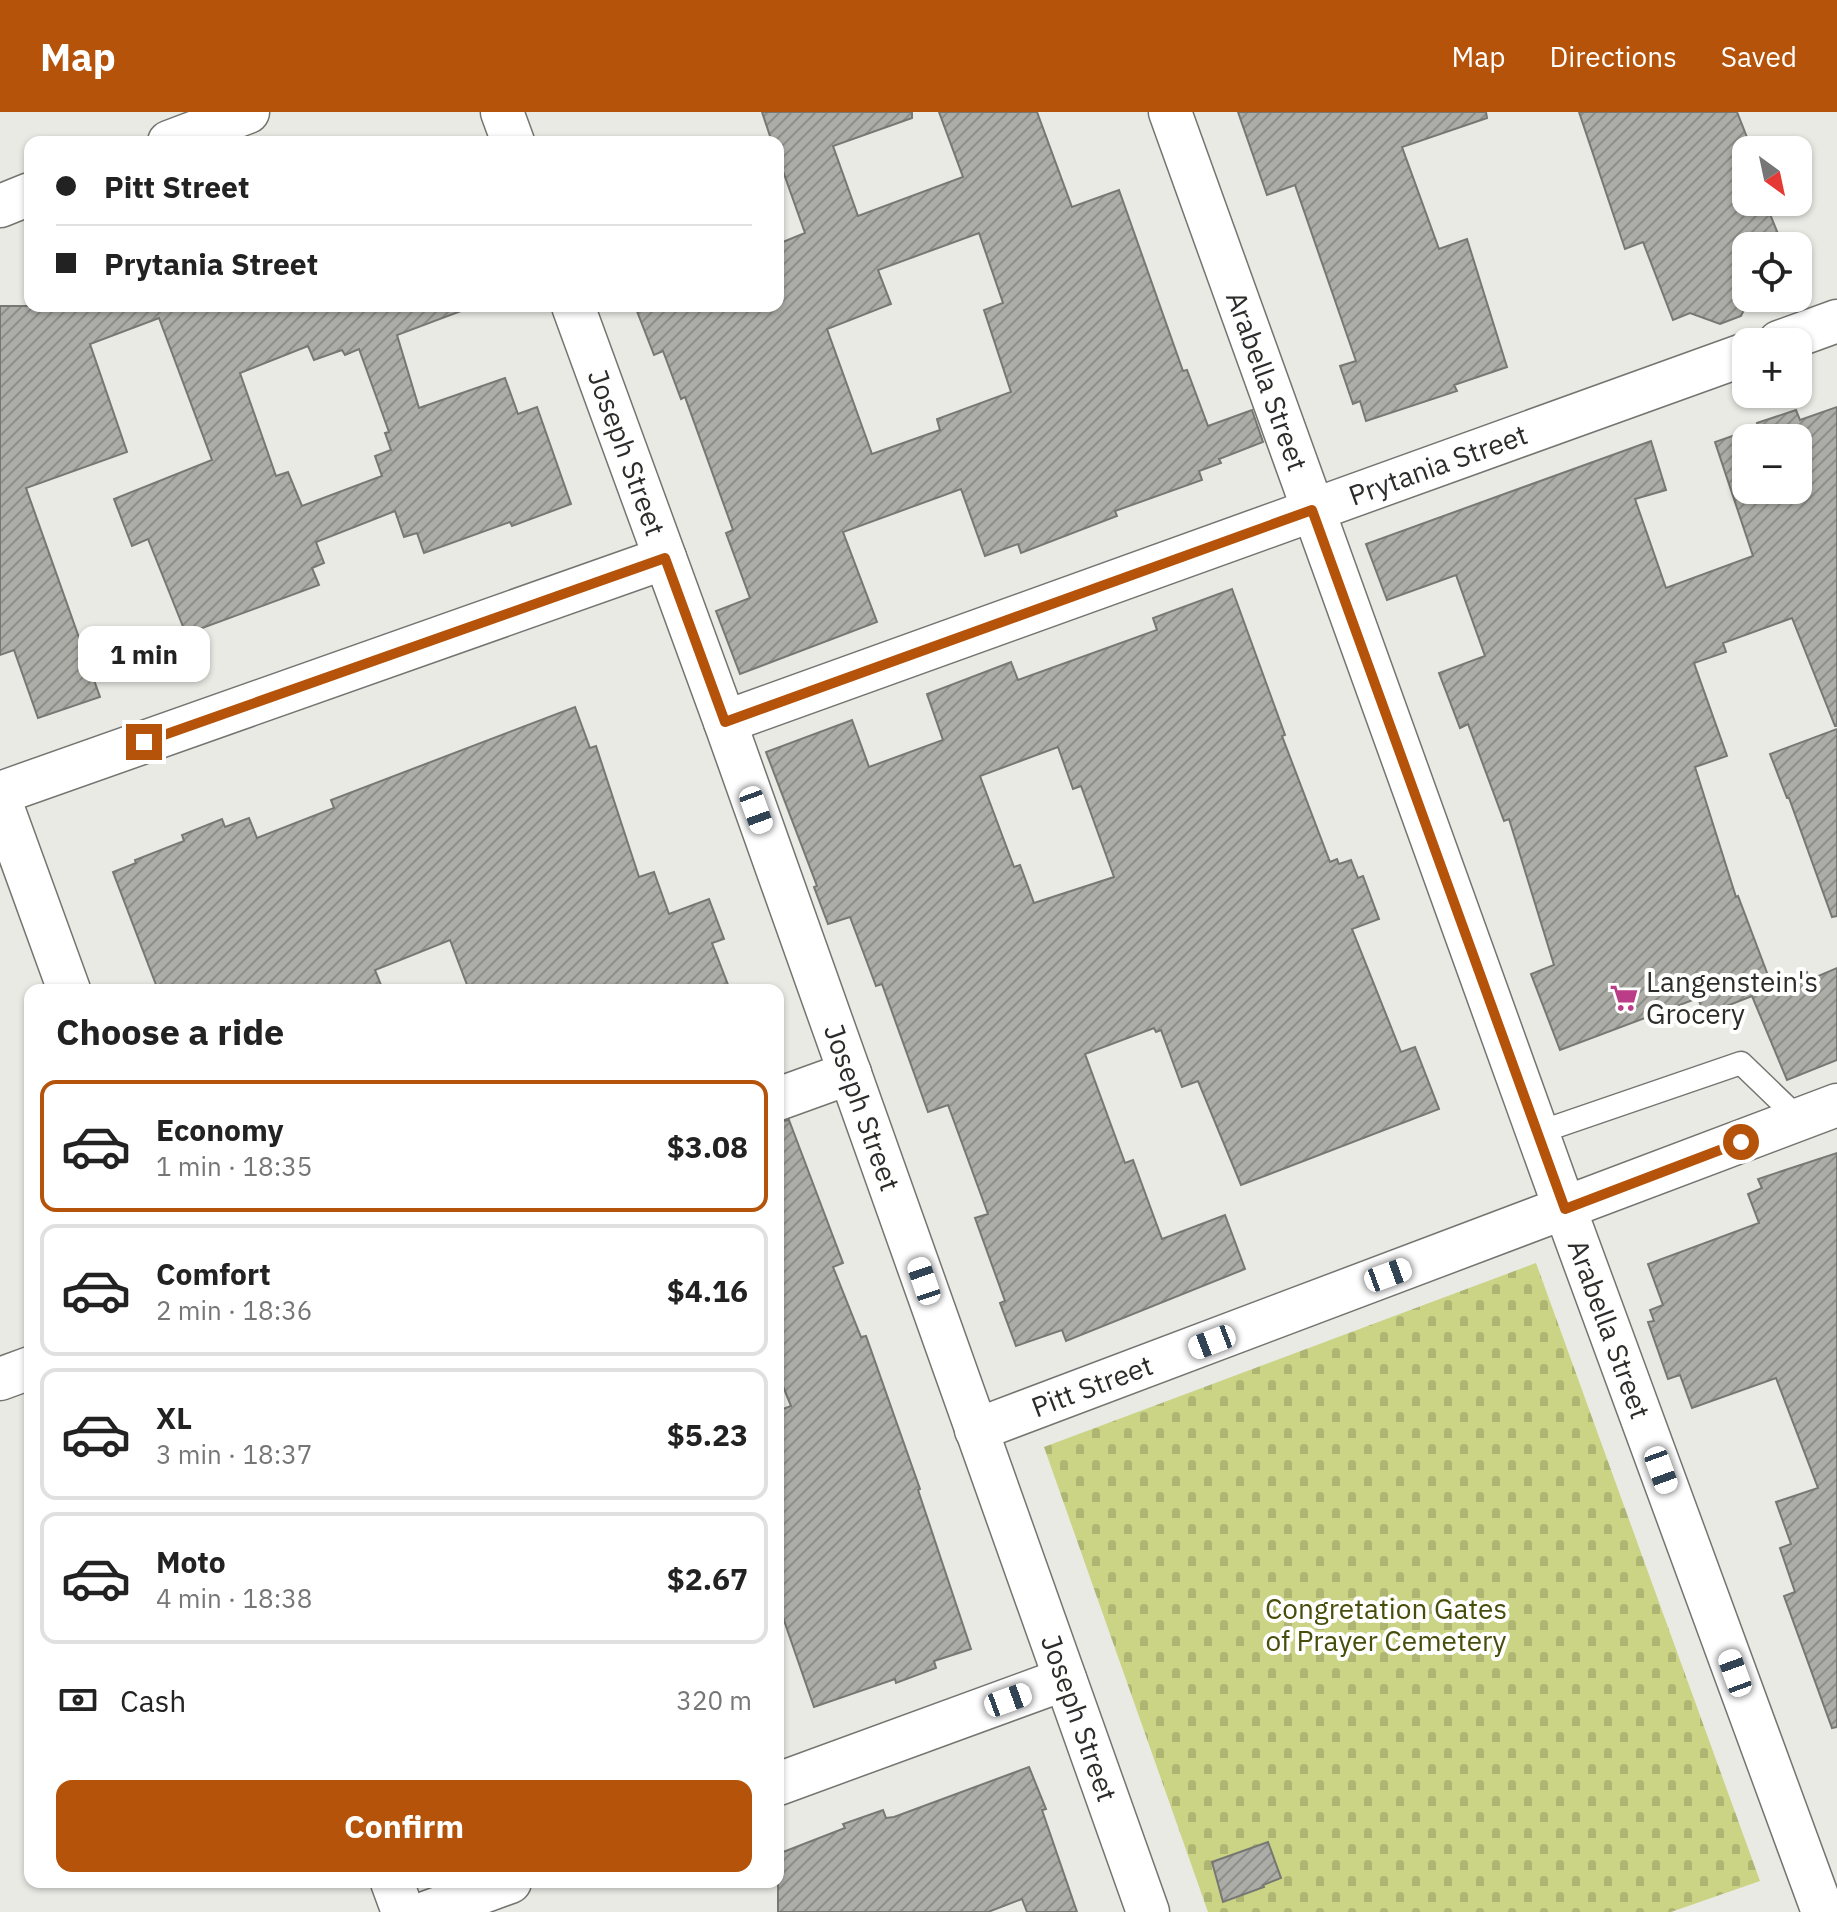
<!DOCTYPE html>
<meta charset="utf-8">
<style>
body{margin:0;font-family:"IBM Plex Sans",sans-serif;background:#f6f6f6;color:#222;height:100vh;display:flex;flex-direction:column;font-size:30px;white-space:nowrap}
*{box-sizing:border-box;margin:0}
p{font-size:26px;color:#767676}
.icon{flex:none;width:44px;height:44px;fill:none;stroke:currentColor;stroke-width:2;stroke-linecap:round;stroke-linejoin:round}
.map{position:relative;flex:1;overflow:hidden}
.side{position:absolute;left:24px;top:872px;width:760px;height:904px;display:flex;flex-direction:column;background:#fff;border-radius:16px;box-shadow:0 2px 6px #0004}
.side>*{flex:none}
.hud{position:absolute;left:24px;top:24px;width:760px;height:176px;border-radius:16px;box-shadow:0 2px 6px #0004;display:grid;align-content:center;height:176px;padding:0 32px;background:#fff}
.needle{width:52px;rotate:147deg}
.tools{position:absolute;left:1732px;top:24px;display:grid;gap:16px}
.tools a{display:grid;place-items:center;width:80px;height:80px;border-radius:16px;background:#fff;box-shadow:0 2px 6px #0004;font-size:40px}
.end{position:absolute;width:36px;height:36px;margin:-18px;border:10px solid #b45309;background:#fff;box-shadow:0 0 0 4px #fff}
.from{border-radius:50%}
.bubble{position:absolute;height:56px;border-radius:16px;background:#fff;box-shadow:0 2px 6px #0004;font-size:26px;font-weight:800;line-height:56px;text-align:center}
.car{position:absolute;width:24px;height:48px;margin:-24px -12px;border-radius:10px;box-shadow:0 0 6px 2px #0007;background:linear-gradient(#fff 24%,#345 0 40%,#fff 0 76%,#345 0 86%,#fff 0)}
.hud b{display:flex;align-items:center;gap:28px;height:76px;font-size:30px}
.hud b+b{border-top:2px solid #e0e0e0}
.hud i{width:20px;height:20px;background:#222}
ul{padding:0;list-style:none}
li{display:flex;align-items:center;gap:24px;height:132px;margin:0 16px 12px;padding:0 16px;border:4px solid #e0e0e0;border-radius:16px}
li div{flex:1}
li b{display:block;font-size:30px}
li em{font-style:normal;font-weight:800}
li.on{border-color:#b45309}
li>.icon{width:72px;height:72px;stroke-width:1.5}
h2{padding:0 32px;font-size:36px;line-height:96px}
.pay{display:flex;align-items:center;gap:20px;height:88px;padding:0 32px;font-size:30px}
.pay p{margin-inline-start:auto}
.action{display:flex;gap:16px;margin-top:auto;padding:16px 32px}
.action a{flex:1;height:92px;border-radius:16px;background:#b45309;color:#fff;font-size:32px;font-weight:800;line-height:92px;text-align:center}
header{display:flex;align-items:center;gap:48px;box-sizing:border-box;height:112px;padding:0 40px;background:#b45309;color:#fff}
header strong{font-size:38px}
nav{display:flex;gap:44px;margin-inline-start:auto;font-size:28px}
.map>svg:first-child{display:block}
.cemetery{fill:url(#cemetery-stones)}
.building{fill:url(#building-hatch);stroke:#777873;stroke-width:2;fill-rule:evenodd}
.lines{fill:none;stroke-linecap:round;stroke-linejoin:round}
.lane-casing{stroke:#747570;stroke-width:25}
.street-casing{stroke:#747570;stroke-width:45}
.lane{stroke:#fff;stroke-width:22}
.street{stroke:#fff;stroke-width:42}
.route{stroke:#b45309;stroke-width:10}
.labels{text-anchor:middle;stroke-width:8;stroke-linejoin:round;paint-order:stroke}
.street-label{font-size:28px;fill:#2c2c2a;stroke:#fffffe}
.poi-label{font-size:28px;fill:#2c2c2a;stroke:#fffffe;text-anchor:start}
.park-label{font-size:28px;fill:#494d0b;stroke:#fffffe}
</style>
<header>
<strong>Map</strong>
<nav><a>Map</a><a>Directions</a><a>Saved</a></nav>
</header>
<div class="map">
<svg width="1837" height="1800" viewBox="0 0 1837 1800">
<defs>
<pattern id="cemetery-stones" width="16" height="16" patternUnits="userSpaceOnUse" patternTransform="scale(2)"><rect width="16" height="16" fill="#cbd385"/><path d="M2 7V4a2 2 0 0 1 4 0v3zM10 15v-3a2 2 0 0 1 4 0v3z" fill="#aeb573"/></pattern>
<pattern id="building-hatch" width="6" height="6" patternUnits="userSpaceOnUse" patternTransform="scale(2)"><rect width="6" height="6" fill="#adada8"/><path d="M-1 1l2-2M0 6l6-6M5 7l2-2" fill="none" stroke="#8d8d89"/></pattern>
</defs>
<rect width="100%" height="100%" fill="#e9eae4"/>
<!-- cemetery -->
<path class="cemetery" d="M1536 1151 1760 1769 1671 1800H1208L1044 1335Z"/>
<!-- building -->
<g class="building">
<path d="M762 0H912V6L833 34 858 104 963 65 939 0H1037L1072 95 1119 78 1183 259 1187 258 1208 314 1252 298 1263 330 1219 347 1221 351 1199 359 1202 368 1115 399 1117 404 1021 441 1018 432 985 444 961 377 843 420 877 510 740 562 716 499 750 486 726 421 733 418 685 285 681 287 663 239 654 243 635 194H778V132L805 121 778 45V30H772ZM979 121 1003 191 984 198 1011 280 937 307 940 318 872 342 827 217 891 192 878 158Z"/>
<path d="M1238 0H1486L1487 6 1402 35 1439 137 1467 127 1507 255 1454 273 1457 279 1366 309 1360 289 1353 292 1340 254 1356 249 1295 73 1267 83Z"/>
<path d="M1579 0H1737L1752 38H1746V90H1765L1783 134H1746V186H1759L1748 190 1741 204 1720 212 1690 201 1673 208 1643 130 1625 137Z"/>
<path d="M0 194H463L464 198 397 223 419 296 505 266 518 302 537 295 571 392 512 414 510 410 424 441 417 421 404 425 395 399 316 430 324 451 312 456 319 473 186 522 148 427 132 434 114 387 212 348 159 206 90 232 127 340 26 376 100 585 38 606 14 538 0 543ZM308 234 314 248 342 238 345 243 359 237 389 320 385 321 391 338 375 344 382 364 302 394 288 360 276 364 240 261Z"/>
<path d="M1837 295V614H1835L1792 506 1723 531 1726 540 1694 551 1727 644 1695 655 1736 785 1738 784 1772 874 1807 860 1809 868 1837 856V948L1787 968 1752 884 1704 903 1698 886 1560 938 1531 862 1554 853 1509 707 1504 709 1468 612 1460 616 1439 561 1485 544 1456 463 1387 488 1366 432 1651 329 1666 378 1635 387 1666 476 1753 444 1715 330 1758 315 1757 311 1796 298 1800 308ZM1746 326H1798V378H1746Z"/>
<path d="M1232 477 1285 623 1282 624 1330 750 1337 747 1339 752 1351 748 1358 766 1363 764 1379 807 1352 817 1401 940 1415 935 1439 997 1241 1073 1198 969 1182 975 1161 918 1156 920 1154 916 1085 942 1125 1051 1133 1048 1162 1127 1225 1103 1245 1157 1066 1229 1062 1218 1016 1234 1000 1191 1005 1189 975 1106 988 1102 948 993 928 1000 882 872 876 874 850 805 828 812 814 775 817 774 766 640 852 608 869 655 943 628 927 582 1011 550 1018 568 1157 518 1153 506ZM1058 635 1073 677 1081 674 1114 765 1034 791 1020 753 1014 755 980 664Z"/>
<path d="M575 595 590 636 596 634 639 765 654 760 669 802 709 787 724 827 712 831 730 878H469L450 828 375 858 383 878H158L113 760 136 751 135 748 184 729 182 723 222 707 225 715 249 706 257 726 334 696 331 688Z"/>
<path d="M1837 617V804L1832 805 1789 686H1787L1770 642Z"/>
<path d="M789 1008 843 1151 833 1155 861 1225 866 1224 920 1377 918 1378 971 1537 934 1549 936 1556 896 1571 895 1567 814 1595 778 1491V1299L791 1294 778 1262V1010Z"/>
<path d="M1837 1041V1615L1832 1616 1784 1484 1795 1480 1780 1436 1791 1432 1776 1390 1818 1376 1776 1266 1692 1296 1680 1263 1668 1267 1648 1210 1654 1209 1650 1198 1663 1193 1648 1152 1759 1111 1748 1082 1762 1076 1758 1067Z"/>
<path d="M1029 1655 1046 1697 1042 1698 1077 1800H1027L1022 1787 988 1800H778V1742L845 1716 843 1712 883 1698 886 1706 894 1705Z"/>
<path d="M1268 1730 1281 1766 1263 1773 1264 1775 1223 1790 1212 1750Z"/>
</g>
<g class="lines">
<defs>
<path id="lane" d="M1537 1021 1741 951 1799 1007"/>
<g id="street">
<path d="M502 0 513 30"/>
<path id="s1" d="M1170 0 1565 1097 1823 1800"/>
<path d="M169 30 248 0"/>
<path d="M0 94 30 82"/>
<path id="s2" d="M573 194 725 610 1148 1800"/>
<path d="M1779 230 1837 209"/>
<path id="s3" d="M725 610 1746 242"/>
<path d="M0 681 665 446"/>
<path d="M0 688 69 878"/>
<path d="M778 987 850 961"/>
<path d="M0 1267 30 1256"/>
<path id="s4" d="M976 1318 1837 993"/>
<path d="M778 1672 1065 1567"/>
<path d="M392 1770 403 1800"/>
<path d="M428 1800 510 1770"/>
</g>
</defs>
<!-- lane casing -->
<use href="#lane" class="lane-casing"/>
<!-- street casing -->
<use href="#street" class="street-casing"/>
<!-- lane -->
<use href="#lane" class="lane"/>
<!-- street -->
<use href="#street" class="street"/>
</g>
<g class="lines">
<!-- route -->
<path class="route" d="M144 630 665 446 725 610 1312 398 1565 1097 1741 1030"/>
</g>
<!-- icons -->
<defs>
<symbol id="supermarket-bare" viewBox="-9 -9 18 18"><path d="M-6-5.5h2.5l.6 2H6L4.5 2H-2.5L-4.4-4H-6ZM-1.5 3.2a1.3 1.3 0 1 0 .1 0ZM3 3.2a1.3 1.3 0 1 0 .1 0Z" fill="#bb3c87" stroke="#fffffe" stroke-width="2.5" paint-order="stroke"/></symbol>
</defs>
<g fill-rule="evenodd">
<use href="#supermarket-bare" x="1604" y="866" width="40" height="40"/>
</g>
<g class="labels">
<!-- street labels -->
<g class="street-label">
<text dy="10" stroke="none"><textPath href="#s1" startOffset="286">Arabella Street</textPath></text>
<text dy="10" stroke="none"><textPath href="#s2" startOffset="156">Joseph Street</textPath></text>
<text dy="10" stroke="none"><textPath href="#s3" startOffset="758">Prytania Street</textPath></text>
<text dy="10" stroke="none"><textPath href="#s2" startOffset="852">Joseph Street</textPath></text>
<text dy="10" stroke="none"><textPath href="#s1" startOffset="1294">Arabella Street</textPath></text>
<text dy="10" stroke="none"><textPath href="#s4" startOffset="124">Pitt Street</textPath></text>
<text dy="10" stroke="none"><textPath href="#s2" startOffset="1500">Joseph Street</textPath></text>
</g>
<!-- poi labels -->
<g class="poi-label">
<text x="1646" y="880">Langenstein's<tspan x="1646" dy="32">Grocery</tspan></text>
</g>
<!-- park labels -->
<g class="park-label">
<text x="1386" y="1507">Congretation Gates<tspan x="1386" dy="32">of Prayer Cemetery</tspan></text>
</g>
</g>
</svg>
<div class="tools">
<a><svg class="needle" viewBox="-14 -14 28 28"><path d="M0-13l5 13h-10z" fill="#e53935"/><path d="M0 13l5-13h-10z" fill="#767676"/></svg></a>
<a><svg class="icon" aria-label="locate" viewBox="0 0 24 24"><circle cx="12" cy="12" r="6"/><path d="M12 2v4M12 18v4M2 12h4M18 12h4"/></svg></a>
<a>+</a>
<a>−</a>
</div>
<i class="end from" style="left:1741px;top:1030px"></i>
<i class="end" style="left:144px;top:630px"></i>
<div class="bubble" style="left:78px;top:514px;width:132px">1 min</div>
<i class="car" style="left:756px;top:698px;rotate:160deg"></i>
<i class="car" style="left:1388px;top:1163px;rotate:70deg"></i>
<i class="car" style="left:924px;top:1169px;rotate:341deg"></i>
<i class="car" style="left:1212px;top:1230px;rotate:249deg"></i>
<i class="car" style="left:1661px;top:1358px;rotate:160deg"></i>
<i class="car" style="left:1735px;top:1561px;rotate:340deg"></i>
<i class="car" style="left:1008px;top:1588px;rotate:70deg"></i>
<div class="hud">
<b><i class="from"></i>Pitt Street</b>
<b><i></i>Prytania Street</b>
</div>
<section class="side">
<h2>Choose a ride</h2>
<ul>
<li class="on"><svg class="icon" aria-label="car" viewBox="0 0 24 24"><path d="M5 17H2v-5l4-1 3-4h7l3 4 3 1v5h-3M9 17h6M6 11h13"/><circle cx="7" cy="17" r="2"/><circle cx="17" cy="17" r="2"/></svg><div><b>Economy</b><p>1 min · 18:35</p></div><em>$3.08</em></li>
<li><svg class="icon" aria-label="car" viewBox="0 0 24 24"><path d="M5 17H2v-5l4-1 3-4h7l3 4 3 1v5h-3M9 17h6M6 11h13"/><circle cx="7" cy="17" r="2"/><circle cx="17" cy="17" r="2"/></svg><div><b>Comfort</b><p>2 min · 18:36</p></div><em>$4.16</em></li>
<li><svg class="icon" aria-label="car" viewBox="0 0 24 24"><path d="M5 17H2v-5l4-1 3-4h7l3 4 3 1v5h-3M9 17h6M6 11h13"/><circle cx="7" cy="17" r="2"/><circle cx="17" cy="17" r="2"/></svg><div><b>XL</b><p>3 min · 18:37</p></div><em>$5.23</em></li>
<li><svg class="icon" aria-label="car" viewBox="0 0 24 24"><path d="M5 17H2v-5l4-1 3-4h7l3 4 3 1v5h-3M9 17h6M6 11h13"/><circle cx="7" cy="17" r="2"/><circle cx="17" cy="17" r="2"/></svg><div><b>Moto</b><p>4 min · 18:38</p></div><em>$2.67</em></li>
</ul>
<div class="pay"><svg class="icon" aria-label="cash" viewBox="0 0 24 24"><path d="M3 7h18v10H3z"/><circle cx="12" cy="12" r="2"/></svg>Cash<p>320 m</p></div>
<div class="action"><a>Confirm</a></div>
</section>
</div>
